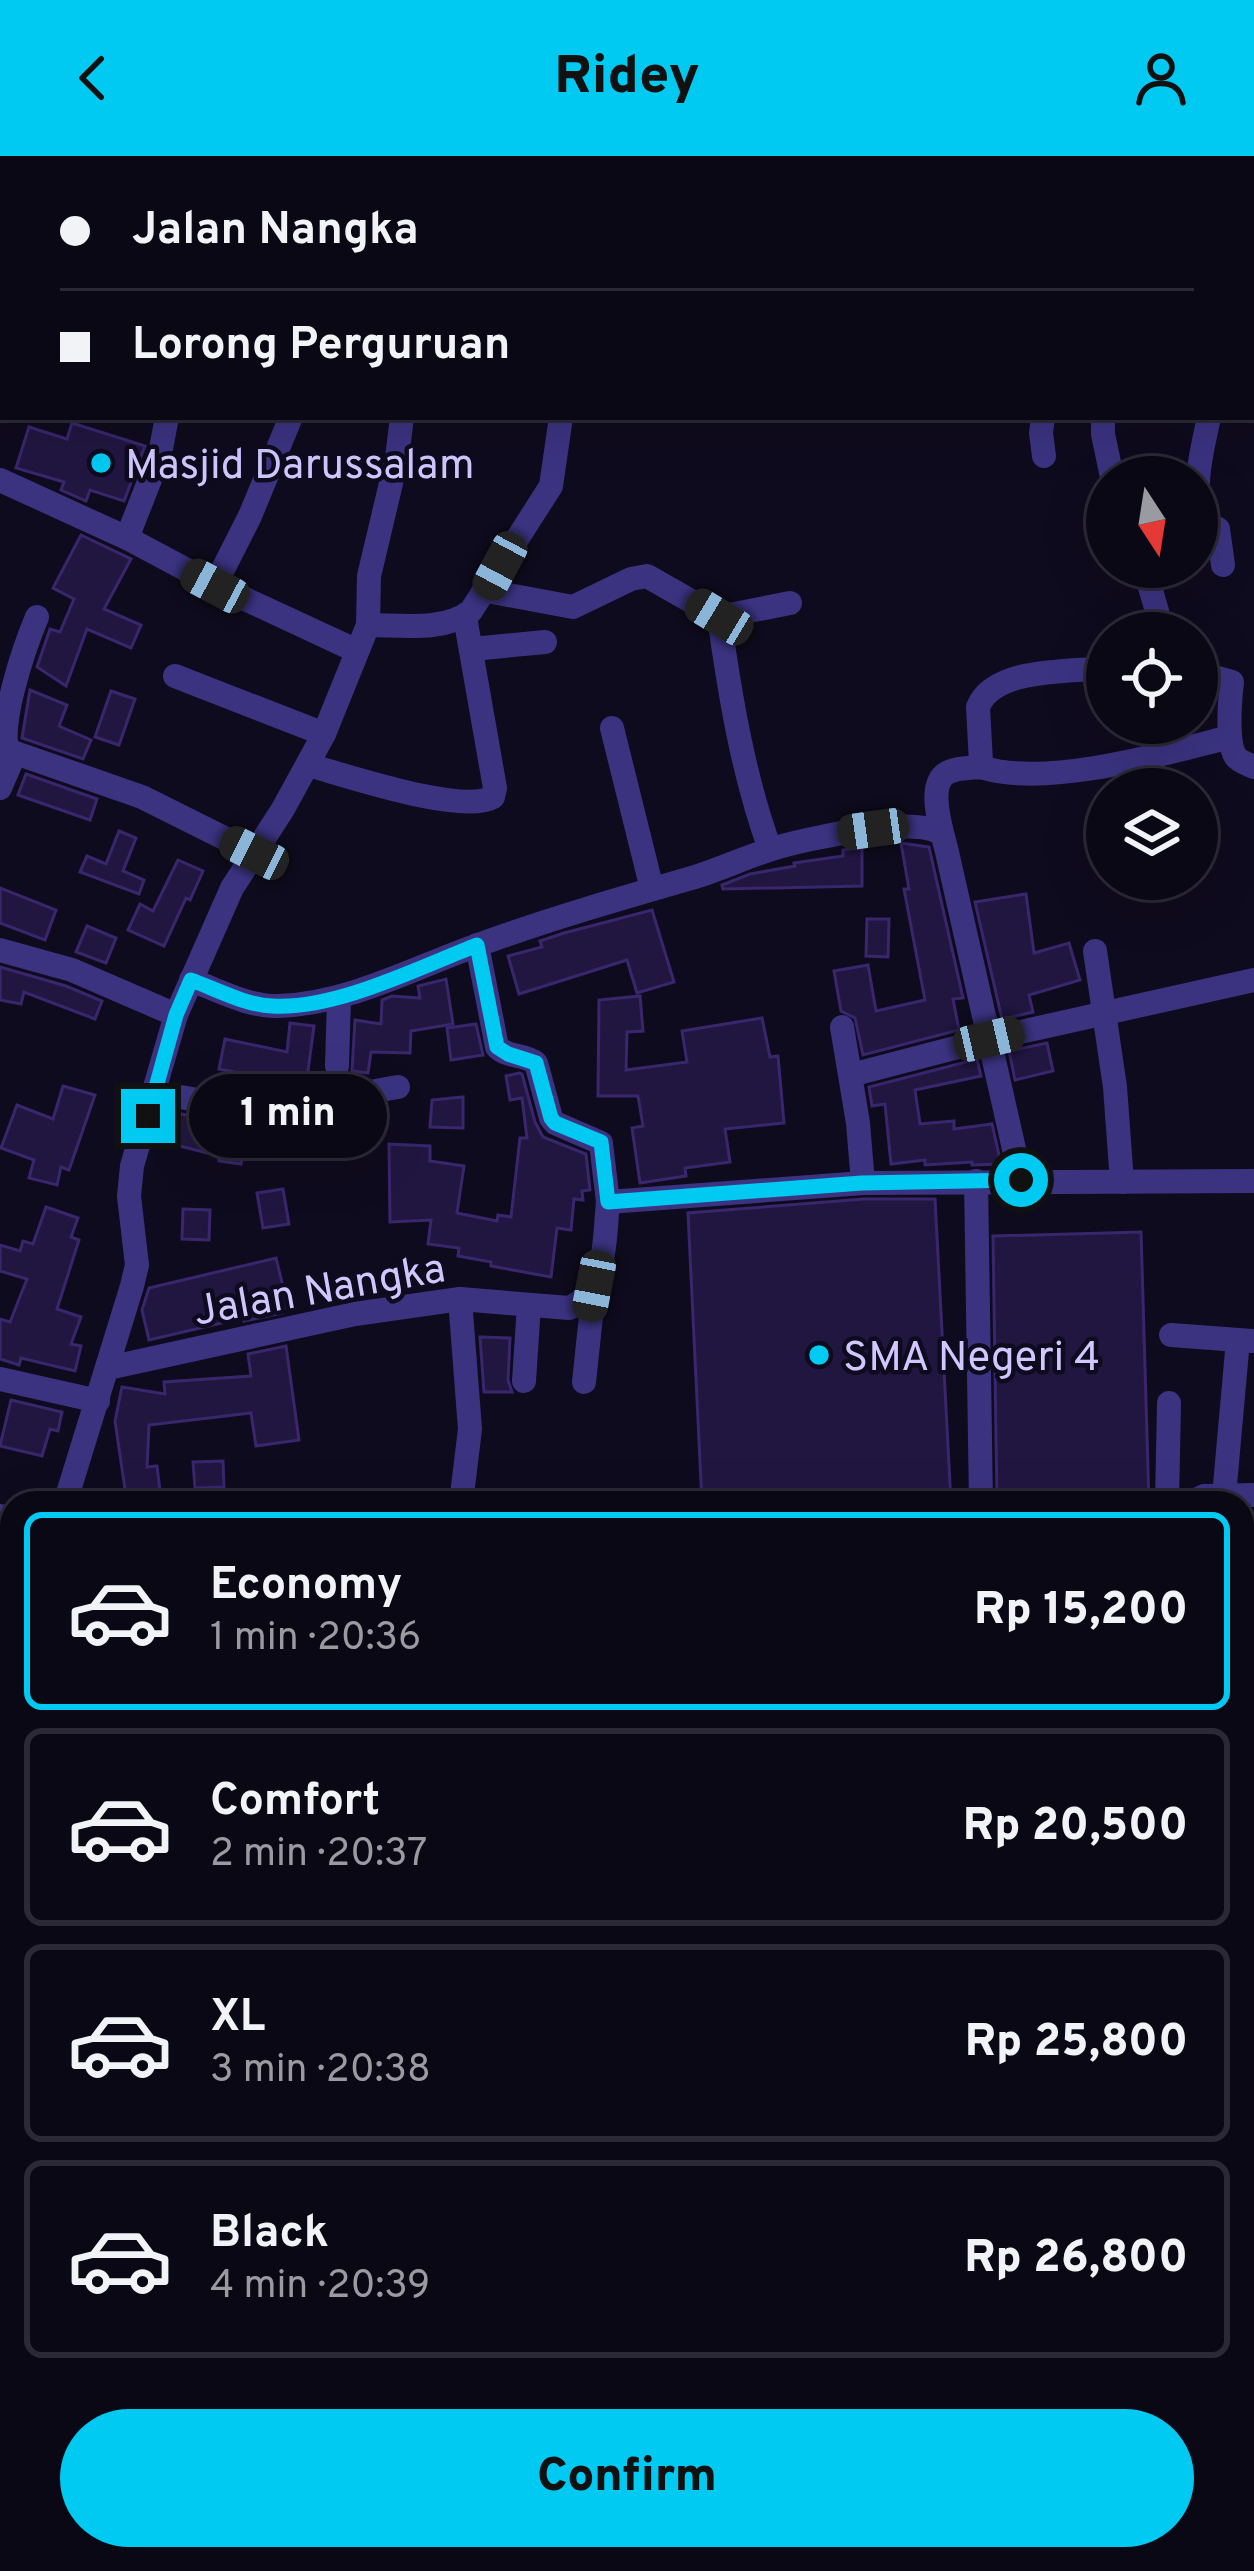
<!DOCTYPE html>
<meta charset="utf-8">
<style>
body{margin:0;font-family:Overpass,sans-serif;background:#191623;color:#f1f3f6;height:100vh;display:flex;flex-direction:column;font-size:45px;white-space:nowrap}
*{box-sizing:border-box;margin:0}
p{font-size:39px;color:#9a9aa1}
.icon{flex:none;width:66px;height:66px;fill:none;stroke:currentColor;stroke-width:2;stroke-linecap:round;stroke-linejoin:round}
.map{position:relative;flex:1;overflow:hidden}
.drawer{position:absolute;left:0px;top:1335px;width:1254px;height:1080px;display:flex;flex-direction:column;background:#0b0816;border-radius:36px 36px 0 0;box-shadow:0 12px 48px #0002,0 0 0 3px #2b2935}
.drawer>*{flex:none}
.banner{position:absolute;left:0px;top:0px;width:1254px;height:264px;box-shadow:0 12px 48px #0002,0 0 0 3px #2b2935;display:grid;align-content:center;height:264px;padding:0 60px;background:#0b0816}
.needle{width:78px;rotate:168deg}
.buttons{position:absolute;left:1086px;top:300px;display:grid;gap:24px}
.buttons a{display:grid;place-items:center;width:132px;height:132px;border-radius:50%;background:#0b0816;box-shadow:0 12px 48px #0002,0 0 0 3px #2b2935;font-size:60px}
.end{position:absolute;width:54px;height:54px;margin:-27px;border:15px solid #00caf2;background:#111;box-shadow:0 0 0 6px #111}
.from{border-radius:50%}
.bubble{position:absolute;height:84px;border-radius:42px;background:#0b0816;box-shadow:0 12px 48px #0002,0 0 0 3px #2b2935;font-size:39px;font-weight:800;line-height:84px;text-align:center}
.car{position:absolute;width:36px;height:72px;margin:-36px -18px;border-radius:15px;box-shadow:0 0 9px 3px #0007;background:linear-gradient(#222 24%,#8ab4d8 0 40%,#222 0 76%,#8ab4d8 0 86%,#222 0)}
.banner b{display:flex;align-items:center;gap:42px;height:114px;font-size:45px}
.banner b+b{border-top:3px solid #2b2935}
.banner i{width:30px;height:30px;background:#f1f3f6}
ul{padding:21px 0 0;list-style:none}
li{display:flex;align-items:center;gap:36px;height:198px;margin:0 24px 18px;padding:0 36px;border:6px solid #2b2935;border-radius:18px}
li div{flex:1}
li b{display:block;font-size:45px}
li em{font-style:normal;font-weight:800}
li.current{border-color:#00caf2}
li>.icon{width:108px;height:108px;stroke-width:1.5}
.primary-button{display:flex;gap:24px;margin-top:auto;padding:24px 60px}
.primary-button a{flex:1;height:138px;border-radius:72px;background:#00caf2;color:#111;font-size:48px;font-weight:800;line-height:138px;text-align:center}
header{display:flex;justify-content:space-between;align-items:center;height:156px;padding:0 60px;background:#00caf2;color:#111;font-size:54px;font-weight:800}
.map>svg:first-child{display:block}
.lines{fill:none;stroke-linecap:round;stroke-linejoin:round}
.stream{stroke:#06163c;stroke-width:6}
.building{fill:#211640;stroke:#39266d;stroke-width:3}
.minor{stroke:#3b3380;stroke-width:24}
.route{stroke:#00caf2;stroke-width:15}
.poi-dot{fill:#00caf2;stroke:#0f0b1e;stroke-width:4.5}
.labels{text-anchor:middle;stroke-width:9;stroke-linejoin:round;paint-order:stroke}
.poi-label{font-size:42px;fill:#d1c7ff;stroke:#0f0b1e;text-anchor:start}
.street-label{font-size:42px;fill:#d1c7ff;stroke:#0f0b1e}
</style>
<header><svg class="icon" aria-label="back" viewBox="0 0 24 24"><path d="M15 5l-7 7 7 7"/></svg>Ridey<svg class="icon" aria-label="person" viewBox="0 0 24 24"><circle cx="12" cy="8" r="4"/><path d="M4 21q1-7 8-7t8 7"/></svg></header>
<div class="map">
<svg width="1254" height="2415" viewBox="0 0 1254 2415">
<rect width="100%" height="100%" fill="#0f0b1e"/>
<g class="lines">
<!-- stream -->
<path class="stream" d="M0 1493 10 1494"/>
</g>
<!-- building -->
<g class="building">
<path d="M72 267 145 290 124 345 90 334 86 345 61 334 64 326 16 312 29 271 67 283Z"/>
<path d="M81 379 131 403 104 453 141 469 131 492 87 473 66 530 37 511 50 473 60 476 74 443 53 432Z"/>
<path d="M30 534 67 549 59 570 91 584 83 603 22 582Z"/>
<path d="M111 535 135 543 119 589 95 581Z"/>
<path d="M26 618 97 643 90 664 18 639Z"/>
<path d="M119 675 136 682 123 715 144 724 139 738 80 716 87 700 106 708Z"/>
<path d="M901 687 929 691 963 842 953 843 959 874 863 899 855 862 841 855 834 815 868 809 876 855 925 844 904 733H909Z"/>
<path d="M862 691V730L723 733 722 729 750 718 795 710 794 707 843 700V694Z"/>
<path d="M178 704 203 715 190 744 186 742 164 790 128 774 140 748 153 755Z"/>
<path d="M0 732 56 754 45 784 0 767Z"/>
<path d="M1026 738 1034 797 1069 787 1080 824 1029 839 1033 856 1002 863 975 746Z"/>
<path d="M652 754 674 826 637 837 627 804 519 838 508 800 542 791 540 785 564 777Z"/>
<path d="M867 763H889L888 801 866 800Z"/>
<path d="M87 770 116 782 106 807 76 796Z"/>
<path d="M0 811 66 830 102 845 95 863 24 836 21 848 0 844Z"/>
<path d="M446 823 453 868 411 875 410 897 371 896 368 917 352 915 355 864 381 868 382 844 392 840 420 842 418 830Z"/>
<path d="M640 840 643 875 627 876 626 914 687 906 682 875 762 862 770 901 778 900 784 967 725 973 730 1006 685 1012 686 1020 640 1027 632 972 643 970 638 940H598L599 844Z"/>
<path d="M290 867 314 870 306 930 279 933V925L219 913 225 883 287 896Z"/>
<path d="M476 868 483 899 451 904 447 872Z"/>
<path d="M1047 887 1053 915 1015 924 1009 895Z"/>
<path d="M977 903 981 920 915 934 920 968 954 965V973L992 968 1001 1008 972 1009V1006L925 1009V1004L891 1008 885 948 872 950 869 931Z"/>
<path d="M519 917 522 918 535 966 543 981 586 998 590 1034 582 1035 583 1044 574 1043 571 1074 557 1072 551 1121 491 1110V1106L458 1100 459 1092 428 1088 431 1064 390 1066 389 988 430 990V1005L464 1010 457 1057 497 1065 498 1059 511 1061 520 982H527L522 942 510 944 506 920Z"/>
<path d="M63 930 95 939 69 1014 61 1011 57 1029 29 1022 34 1004 1 992 17 949 53 963Z"/>
<path d="M463 941V972L430 971 432 944Z"/>
<path d="M373 952 376 984 349 986 350 998 328 1000 333 963 350 962 349 957Z"/>
<path d="M176 957 224 966 276 967 304 964 302 996 243 997 241 1008 219 1005V1000L168 987Z"/>
<path d="M283 1033 289 1068 263 1072 257 1037Z"/>
<path d="M864 1043H935L951 1347H702L688 1057Z"/>
<path d="M46 1051 78 1062 71 1081 79 1084 57 1153 81 1161 71 1188 81 1190 75 1215 21 1202 19 1209 0 1203V1163L10 1166 27 1123 0 1115V1089L20 1095 23 1085 33 1088Z"/>
<path d="M183 1053 210 1054 209 1084 182 1083Z"/>
<path d="M1141 1076 1149 1347H997L993 1080Z"/>
<path d="M276 1102 288 1151 281 1153 282 1157 244 1165 243 1162 149 1184 142 1154 149 1132Z"/>
<path d="M480 1181 510 1182 508 1224 512 1236H484Z"/>
<path d="M286 1190 299 1284 256 1290 251 1257 149 1269 147 1311 157 1310 161 1343 127 1347 115 1265 122 1231 165 1238 164 1226 251 1220 248 1198Z"/>
<path d="M11 1244 62 1256 58 1275 50 1273 42 1300 0 1290Z"/>
<path d="M223 1305 224 1331 195 1332 193 1306Z"/>
</g>
<g class="lines">
<!-- minor -->
<g class="minor">
<path d="M118 0 131 3"/>
<path d="M944 0 945 3"/>
<path d="M334 3V0"/>
<path d="M440 3 441 0"/>
<path d="M511 3 512 0"/>
<path d="M706 3V0"/>
<path d="M1251 92 1254 83"/>
<path d="M1251 168 1254 167"/>
<path d="M1043 261 1041 277 1044 300"/>
<path d="M1103 261V278L1112 321"/>
<path d="M1209 261C1202 296 1191 331 1204 366L1218 373 1223 409"/>
<path d="M0 324 127 382 215 429 357 495"/>
<path d="M127 382 160 298 167 261"/>
<path d="M1144 411 1157 455 1156 477"/>
<path d="M215 429 250 360 291 261"/>
<path d="M487 435 573 451 631 423 647 420 719 461C730 539 743 619 770 693"/>
<path d="M37 461C24 492 0 563 7 594L142 641 254 697"/>
<path d="M719 461 790 447"/>
<path d="M368 469 369 420 397 302 402 261"/>
<path d="M472 493 545 486"/>
<path d="M1107 512C1070 516 994 511 978 551L981 607 984 612C1049 631 1163 598 1230 581"/>
<path d="M1197 516 1232 526C1230 543 1226 587 1236 601 1240 606 1248 608 1254 611"/>
<path d="M175 520 324 578"/>
<path d="M612 572 652 733"/>
<path d="M308 609C345 619 462 659 493 641L495 632 465 461"/>
<path d="M983 611C971 612 953 611 944 619 927 634 943 678 947 696L1021 1024"/>
<path d="M0 632 15 597"/>
<path d="M477 789 497 891C508 902 524 898 536 907L551 962 555 967 601 987 608 1046"/>
<path d="M0 794 72 814 176 859"/>
<path d="M1095 795 1115 931 1122 1026"/>
<path d="M191 824C218 834 249 851 278 850 348 848 413 812 478 789 549 763 622 742 695 721 721 713 746 701 772 693 804 683 917 658 941 678"/>
<path d="M842 871 858 967 863 1027"/>
<path d="M337 910 339 842"/>
<path d="M851 919 989 883 1254 824"/>
<path d="M154 937C194 943 235 952 276 950 317 947 357 938 398 931"/>
<path d="M976 1025 981 1347"/>
<path d="M460 1143 470 1273 461 1347"/>
<path d="M1171 1179 1252 1185"/>
<path d="M108 1212 355 1158 460 1143 569 1152C608 1135 604 1082 608 1046L863 1027 1254 1025"/>
<path d="M0 1223 98 1245"/>
<path d="M524 1225 529 1149"/>
<path d="M584 1226 594 1132"/>
<path d="M1224 1340 1238 1184"/>
<path d="M65 1347 132 1130 137 1109 129 1040 132 1010 176 859 232 732 283 653 324 578 368 469C401 469 444 476 471 455L551 330 561 261"/>
<path d="M1167 1347 1169 1247"/>
<path d="M1190 1347 1204 1340 1254 1339"/>
<path d="M0 1360 12 1364"/>
<path d="M1242 1481H1254"/>
<path d="M0 1562 12 1524"/>
<path d="M1242 1663 1254 1664"/>
<path d="M0 1785 12 1788"/>
<path d="M1242 1802H1254"/>
<path d="M0 1939 12 1946"/>
<path d="M1242 1993 1254 1998"/>
<path d="M0 2077 12 2084"/>
<path d="M1242 2246H1254"/>
<path d="M0 2260 12 2272"/>
<path d="M0 2298 12 2287"/>
<path d="M368 2403 382 2415"/>
<path d="M603 2403 604 2415"/>
<path d="M155 2415 168 2403"/>
<path d="M983 2415V2403"/>
</g>
</g>
<g class="lines">
<!-- route -->
<path class="route" d="M148 960 176 859 191 824C216 833 245 849 272 850 335 854 418 812 477 789L497 891 508 898 536 907 551 962 555 967 601 986 608 1046 862 1027 1021 1024"/>
</g>
<!-- markers -->
<g class="poi-dot">
<circle cx="101" cy="307" r="12"/>
<circle cx="819" cy="1199" r="12"/>
</g>
<g class="labels">
<!-- poi labels -->
<g class="poi-label">
<text x="125" y="322">Masjid Darussalam</text>
<text x="843" y="1214">SMA Negeri 4</text>
</g>
<!-- street labels -->
<g class="street-label">
<text transform="translate(319 1132) rotate(-10)" y="15">Jalan Nangka</text>
</g>
</g>
</svg>
<div class="buttons">
<a><svg class="needle" viewBox="-14 -14 28 28"><path d="M0-13l5 13h-10z" fill="#e53935"/><path d="M0 13l5-13h-10z" fill="#9a9aa1"/></svg></a>
<a><svg class="icon" aria-label="locate" viewBox="0 0 24 24"><circle cx="12" cy="12" r="6"/><path d="M12 2v4M12 18v4M2 12h4M18 12h4"/></svg></a>
<a><svg class="icon" aria-label="layers" viewBox="0 0 24 24"><path d="M12 4l9 5-9 5-9-5zM3 14l9 5 9-5"/></svg></a>
</div>
<i class="end from" style="left:1021px;top:1024px"></i>
<i class="end" style="left:148px;top:960px"></i>
<div class="bubble" style="left:189px;top:918px;width:198px">1 min</div>
<i class="car" style="left:500px;top:410px;rotate:208deg"></i>
<i class="car" style="left:215px;top:430px;rotate:298deg"></i>
<i class="car" style="left:719px;top:461px;rotate:301deg"></i>
<i class="car" style="left:873px;top:673px;rotate:262deg"></i>
<i class="car" style="left:254px;top:697px;rotate:296deg"></i>
<i class="car" style="left:989px;top:883px;rotate:77deg"></i>
<i class="car" style="left:594px;top:1130px;rotate:191deg"></i>
<div class="banner">
<b><i class="from"></i>Jalan Nangka</b>
<b><i></i>Lorong Perguruan</b>
</div>
<section class="drawer">
<ul>
<li class="current"><svg class="icon" aria-label="car" viewBox="0 0 24 24"><path d="M5 17H2v-5l4-1 3-4h7l3 4 3 1v5h-3M9 17h6M6 11h13"/><circle cx="7" cy="17" r="2"/><circle cx="17" cy="17" r="2"/></svg><div><b>Economy</b><p>1 min · 20:36</p></div><em>Rp 15,200</em></li>
<li><svg class="icon" aria-label="car" viewBox="0 0 24 24"><path d="M5 17H2v-5l4-1 3-4h7l3 4 3 1v5h-3M9 17h6M6 11h13"/><circle cx="7" cy="17" r="2"/><circle cx="17" cy="17" r="2"/></svg><div><b>Comfort</b><p>2 min · 20:37</p></div><em>Rp 20,500</em></li>
<li><svg class="icon" aria-label="car" viewBox="0 0 24 24"><path d="M5 17H2v-5l4-1 3-4h7l3 4 3 1v5h-3M9 17h6M6 11h13"/><circle cx="7" cy="17" r="2"/><circle cx="17" cy="17" r="2"/></svg><div><b>XL</b><p>3 min · 20:38</p></div><em>Rp 25,800</em></li>
<li><svg class="icon" aria-label="car" viewBox="0 0 24 24"><path d="M5 17H2v-5l4-1 3-4h7l3 4 3 1v5h-3M9 17h6M6 11h13"/><circle cx="7" cy="17" r="2"/><circle cx="17" cy="17" r="2"/></svg><div><b>Black</b><p>4 min · 20:39</p></div><em>Rp 26,800</em></li>
</ul>
<div class="primary-button"><a>Confirm</a></div>
</section>
</div>
